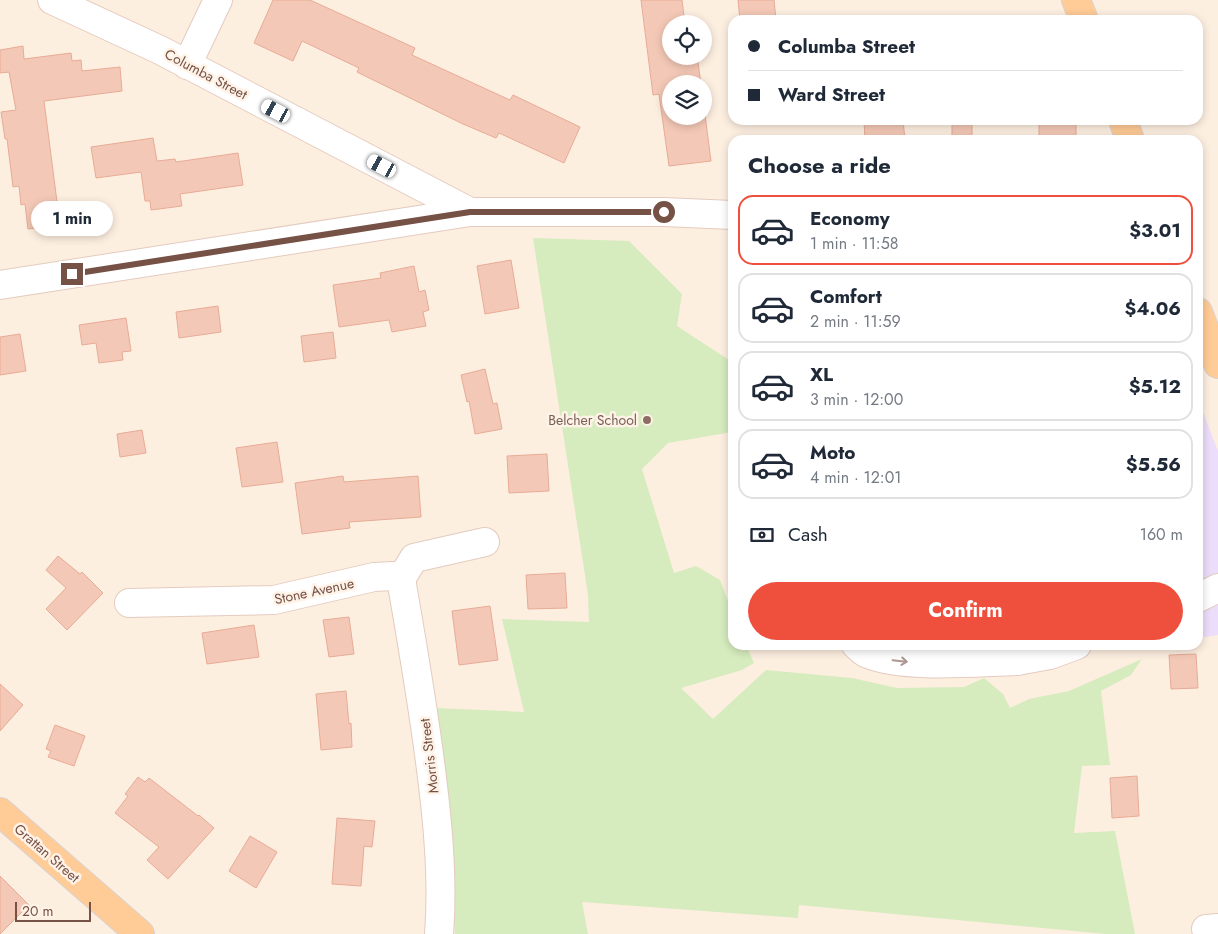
<!DOCTYPE html>
<meta charset="utf-8">
<style>
body{margin:0;font-family:Jost,sans-serif;background:#f2f2f3;color:#1f2937;height:100vh;display:flex;flex-direction:column;font-size:19px;white-space:nowrap}
*{box-sizing:border-box;margin:0}
p{font-size:16px;color:#747a83}
.icon{flex:none;width:28px;height:28px;fill:none;stroke:currentColor;stroke-width:2;stroke-linecap:round;stroke-linejoin:round}
.map{position:relative;flex:1;overflow:hidden}
.side{position:absolute;left:728px;top:135px;width:475px;height:515px;display:flex;flex-direction:column;background:#fff;border-radius:15px;box-shadow:0 2px 8px #0003}
.side>*{flex:none}
.top-card{position:absolute;left:728px;top:15px;width:475px;height:110px;border-radius:15px;box-shadow:0 2px 8px #0003;display:grid;align-content:center;height:110px;padding:0 20px;background:#fff}
.buttons{position:absolute;left:662px;top:15px;display:grid;gap:10px}
.buttons a{display:grid;place-items:center;width:50px;height:50px;border-radius:50%;background:#fff;box-shadow:0 2px 8px #0003;font-size:25px}
.scale{position:absolute;left:15px;bottom:12px;width:76px;box-sizing:border-box;padding-left:5px;border:2px solid #765146;border-top:0;font-size:14px;line-height:18px;white-space:nowrap;color:#765146;-webkit-text-stroke:4px #fff3e8;paint-order:stroke}
.end{position:absolute;width:22px;height:22px;margin:-11px;border:6px solid #765146;background:#fff;box-shadow:0 0 0 2px #fff}
.from{border-radius:50%}
.bubble{position:absolute;height:35px;border-radius:18px;background:#fff;box-shadow:0 2px 8px #0003;font-size:16px;font-weight:700;line-height:35px;text-align:center}
.car{position:absolute;width:15px;height:30px;margin:-15px -8px;border-radius:6px;box-shadow:0 0 4px 1px #0007;background:linear-gradient(#fff 24%,#345 0 40%,#fff 0 76%,#345 0 86%,#fff 0)}
.top-card b{display:flex;align-items:center;gap:18px;height:48px;font-size:19px}
.top-card b+b{border-top:1px solid #e0e1e3}
.top-card i{width:12px;height:12px;background:#1f2937}
ul{padding:0;list-style:none}
li{display:flex;align-items:center;gap:15px;height:70px;margin:0 10px 8px;padding:0 10px;border:2px solid #e0e1e3;border-radius:15px}
li div{flex:1}
li b{display:block;font-size:19px}
li em{font-style:normal;font-weight:700}
li.current{border-color:#ef503e}
li>.icon{width:45px;height:45px;stroke-width:1.5}
h2{padding:0 20px;font-size:22px;line-height:60px}
.pay{display:flex;align-items:center;gap:12px;height:55px;padding:0 20px;font-size:19px}
.pay p{margin-inline-start:auto}
.button{display:flex;gap:10px;margin-top:auto;padding:10px 20px}
.button a{flex:1;height:58px;border-radius:30px;background:#ef503e;color:#fff;font-size:20px;font-weight:700;line-height:58px;text-align:center}
.map>svg:first-child{display:block}
.education{fill:#ecddfa}
.green{fill:#d6ebbe}
.building{fill:#f4c8b6;stroke:#e8ab96}
.lines{fill:none;stroke-linecap:round;stroke-linejoin:round}
.minor-casing{stroke:#e4cbbf;stroke-width:30}
.major-casing{stroke:#dbd2cf;stroke-width:30}
.minor{stroke:#fff;stroke-width:28}
.major{stroke:#ffcb96;stroke-width:28}
.oneway{stroke:#ad9790}
.route{stroke:#765146;stroke-width:6}
.education-dot{fill:#8d6e63;stroke:#fff3e8;stroke-width:2}
.labels{text-anchor:middle;stroke-width:5;stroke-linejoin:round;paint-order:stroke}
.street-label{font-size:14px;fill:#765146;stroke:#fff3e8}
.education-label{font-size:14px;fill:#785e54;stroke:#fff3e8;text-anchor:end}
</style>
<div class="map">
<svg width="1218" height="934" viewBox="0 0 1218 934">
<rect width="100%" height="100%" fill="#fdefe0"/>
<!-- education -->
<path class="education" d="M1198 399 1218 451V635L1198 638Z"/>
<!-- green -->
<path class="green" d="M533 238 629 241 682 294 677 326 732 362V432L668 443 642 469 674 573 696 566 720 580 732 612V645H746L754 663 742 670 681 688 713 719 766 670 852 678 897 688 964 687 984 678 1003 694 1010 708 1029 699 1069 691 1142 659 1131 675 1101 691 1110 765 1082 766 1074 833 1115 831 1135 934H1106L799 905 798 918 582 902 588 934H455L448 838 436 708 524 712 502 619 589 622 588 595Z"/>
<!-- building -->
<g class="building">
<path d="M273 0H310L415 48 412 55 510 100 513 95 580 127 564 163 499 133 496 138 463 124 357 72 359 68 302 41 293 61 254 43Z"/>
<path d="M641 0H682L685 24H671V56H697L701 84H671V116H704V107L711 161 669 166 659 94 653 95Z"/>
<path d="M738 0H774L776 20H740Z"/>
<path d="M23 46 24 59 71 53 72 61 81 60 82 71 120 67 122 91 44 101 60 225 28 229 25 204 21 205 19 186 13 187 7 139H5L1 112 16 110 9 72 0 73V50Z"/>
<path d="M864 120H903L905 140H865Z"/>
<rect x="952" y="120" width="20" height="20"/>
<rect x="1039" y="120" width="37" height="20"/>
<path d="M153 138 157 161 175 159 176 162 238 153 243 185 180 194 182 206 151 210 150 201H145L141 172 96 178 91 147Z"/>
<path d="M511 260 519 308 485 314 477 266Z"/>
<path d="M414 266 419 292 425 290 429 310 423 312 426 326 392 332 389 320 339 327 333 285 381 278 380 273Z"/>
<path d="M218 306 221 332 179 338 176 312Z"/>
<path d="M126 318 131 351 122 352 123 360 99 363 96 343 82 345 79 325Z"/>
<path d="M333 332 336 358 304 362 301 336Z"/>
<path d="M20 334 26 371 0 375V337Z"/>
<path d="M485 369 493 404 497 403 502 429 475 434 469 401 467 402 461 375Z"/>
<path d="M142 430 146 453 120 457 117 434Z"/>
<path d="M277 442 283 482 242 487 236 448Z"/>
<path d="M547 454 549 491 509 493 507 456Z"/>
<path d="M343 476 344 482 418 476 421 517 349 522 350 528 302 534 295 483Z"/>
<path d="M58 556 80 574 82 572 103 593 67 630 46 609 66 588 46 570Z"/>
<path d="M565 573 567 608 528 609 526 575Z"/>
<path d="M490 606 498 660 459 665 452 611Z"/>
<path d="M349 617 354 654 329 657 323 620Z"/>
<path d="M254 625 259 657 207 664 202 633Z"/>
<path d="M1196 654 1198 688 1171 689 1169 655Z"/>
<path d="M0 684 23 705 0 731Z"/>
<path d="M346 691 349 724 351 723 352 747 321 750 316 694Z"/>
<path d="M55 725 85 736 74 766 48 757 51 751 46 749Z"/>
<path d="M1137 776 1139 816 1112 818 1110 778Z"/>
<path d="M138 777 145 782 149 778 198 816 199 815 214 828 168 879 147 860 159 847 115 813 128 796 125 794Z"/>
<path d="M337 818 375 821 372 847 364 846 361 886 332 884Z"/>
<path d="M250 836 277 852 256 888 229 871Z"/>
<path d="M0 876 29 905 0 934Z"/>
</g>
<g class="lines">
<defs>
<g id="minor">
<path d="M52 0 160 50 470 212H664L732 215"/>
<path d="M187 65 218 0"/>
<path d="M0 285 470 212"/>
<path d="M401 579C413 648 425 716 433 786 439 835 443 885 439 934"/>
<path d="M1198 598 1218 588"/>
<path d="M129 603 274 600 374 577 393 576 401 579 414 558 485 542"/>
<path d="M856 645C860 648 863 653 868 654 906 669 975 662 1017 661L1011 645"/>
<path d="M1017 661 1050 655 1077 645"/>
<path d="M1206 929 1218 928"/>
</g>
<g id="major">
<path d="M1076 0 1084 20"/>
<path d="M1123 120 1130 140"/>
<path d="M1198 312 1218 364"/>
<path d="M0 812 140 934"/>
</g>
</defs>
<!-- minor casing -->
<use href="#minor" class="minor-casing"/>
<!-- major casing -->
<use href="#major" class="major-casing"/>
<!-- minor -->
<use href="#minor" class="minor"/>
<!-- major -->
<use href="#major" class="major"/>
</g>
<!-- one-way arrows -->
<defs><path id="oneway-shaft" d="M-6 0H5M1.5-3L5.5 0L1.5 3" fill="none" stroke-width="1.6" stroke-linecap="round" stroke-linejoin="round" transform="scale(1.25)"/></defs>
<use class="oneway" href="#oneway-shaft" transform="translate(900 661) rotate(6)"/>
<g class="lines">
<!-- route -->
<path class="route" d="M72 274 470 212H664"/>
</g>
<!-- markers -->
<circle class="education-dot" cx="647" cy="420" r="5"/>
<g class="labels">
<!-- street labels -->
<g class="street-label">
<text transform="translate(206 74) rotate(28)" y="5">Columba Street</text>
<text transform="translate(314 591) rotate(-12)" y="5">Stone Avenue</text>
<text transform="translate(429 756) rotate(-97)" y="5">Morris Street</text>
<text transform="translate(47 853) rotate(41)" y="5">Grattan Street</text>
</g>
<!-- education labels -->
<g class="education-label">
<text x="637" y="425">Belcher School</text>
</g>
</g>
</svg>
<div class="buttons">
<a><svg class="icon" aria-label="locate" viewBox="0 0 24 24"><circle cx="12" cy="12" r="6"/><path d="M12 2v4M12 18v4M2 12h4M18 12h4"/></svg></a>
<a><svg class="icon" aria-label="layers" viewBox="0 0 24 24"><path d="M12 4l9 5-9 5-9-5zM3 14l9 5 9-5"/></svg></a>
</div>
<div class="scale">20 m</div>
<i class="end from" style="left:664px;top:212px"></i>
<i class="end" style="left:72px;top:274px"></i>
<div class="bubble" style="left:31px;top:201px;width:82px">1 min</div>
<i class="car" style="left:276px;top:111px;rotate:298deg"></i>
<i class="car" style="left:382px;top:166px;rotate:298deg"></i>
<div class="top-card">
<b><i class="from"></i>Columba Street</b>
<b><i></i>Ward Street</b>
</div>
<section class="side">
<h2>Choose a ride</h2>
<ul>
<li class="current"><svg class="icon" aria-label="car" viewBox="0 0 24 24"><path d="M5 17H2v-5l4-1 3-4h7l3 4 3 1v5h-3M9 17h6M6 11h13"/><circle cx="7" cy="17" r="2"/><circle cx="17" cy="17" r="2"/></svg><div><b>Economy</b><p>1 min · 11:58</p></div><em>$3.01</em></li>
<li><svg class="icon" aria-label="car" viewBox="0 0 24 24"><path d="M5 17H2v-5l4-1 3-4h7l3 4 3 1v5h-3M9 17h6M6 11h13"/><circle cx="7" cy="17" r="2"/><circle cx="17" cy="17" r="2"/></svg><div><b>Comfort</b><p>2 min · 11:59</p></div><em>$4.06</em></li>
<li><svg class="icon" aria-label="car" viewBox="0 0 24 24"><path d="M5 17H2v-5l4-1 3-4h7l3 4 3 1v5h-3M9 17h6M6 11h13"/><circle cx="7" cy="17" r="2"/><circle cx="17" cy="17" r="2"/></svg><div><b>XL</b><p>3 min · 12:00</p></div><em>$5.12</em></li>
<li><svg class="icon" aria-label="car" viewBox="0 0 24 24"><path d="M5 17H2v-5l4-1 3-4h7l3 4 3 1v5h-3M9 17h6M6 11h13"/><circle cx="7" cy="17" r="2"/><circle cx="17" cy="17" r="2"/></svg><div><b>Moto</b><p>4 min · 12:01</p></div><em>$5.56</em></li>
</ul>
<div class="pay"><svg class="icon" aria-label="cash" viewBox="0 0 24 24"><path d="M3 7h18v10H3z"/><circle cx="12" cy="12" r="2"/></svg>Cash<p>160 m</p></div>
<div class="button"><a>Confirm</a></div>
</section>
</div>
